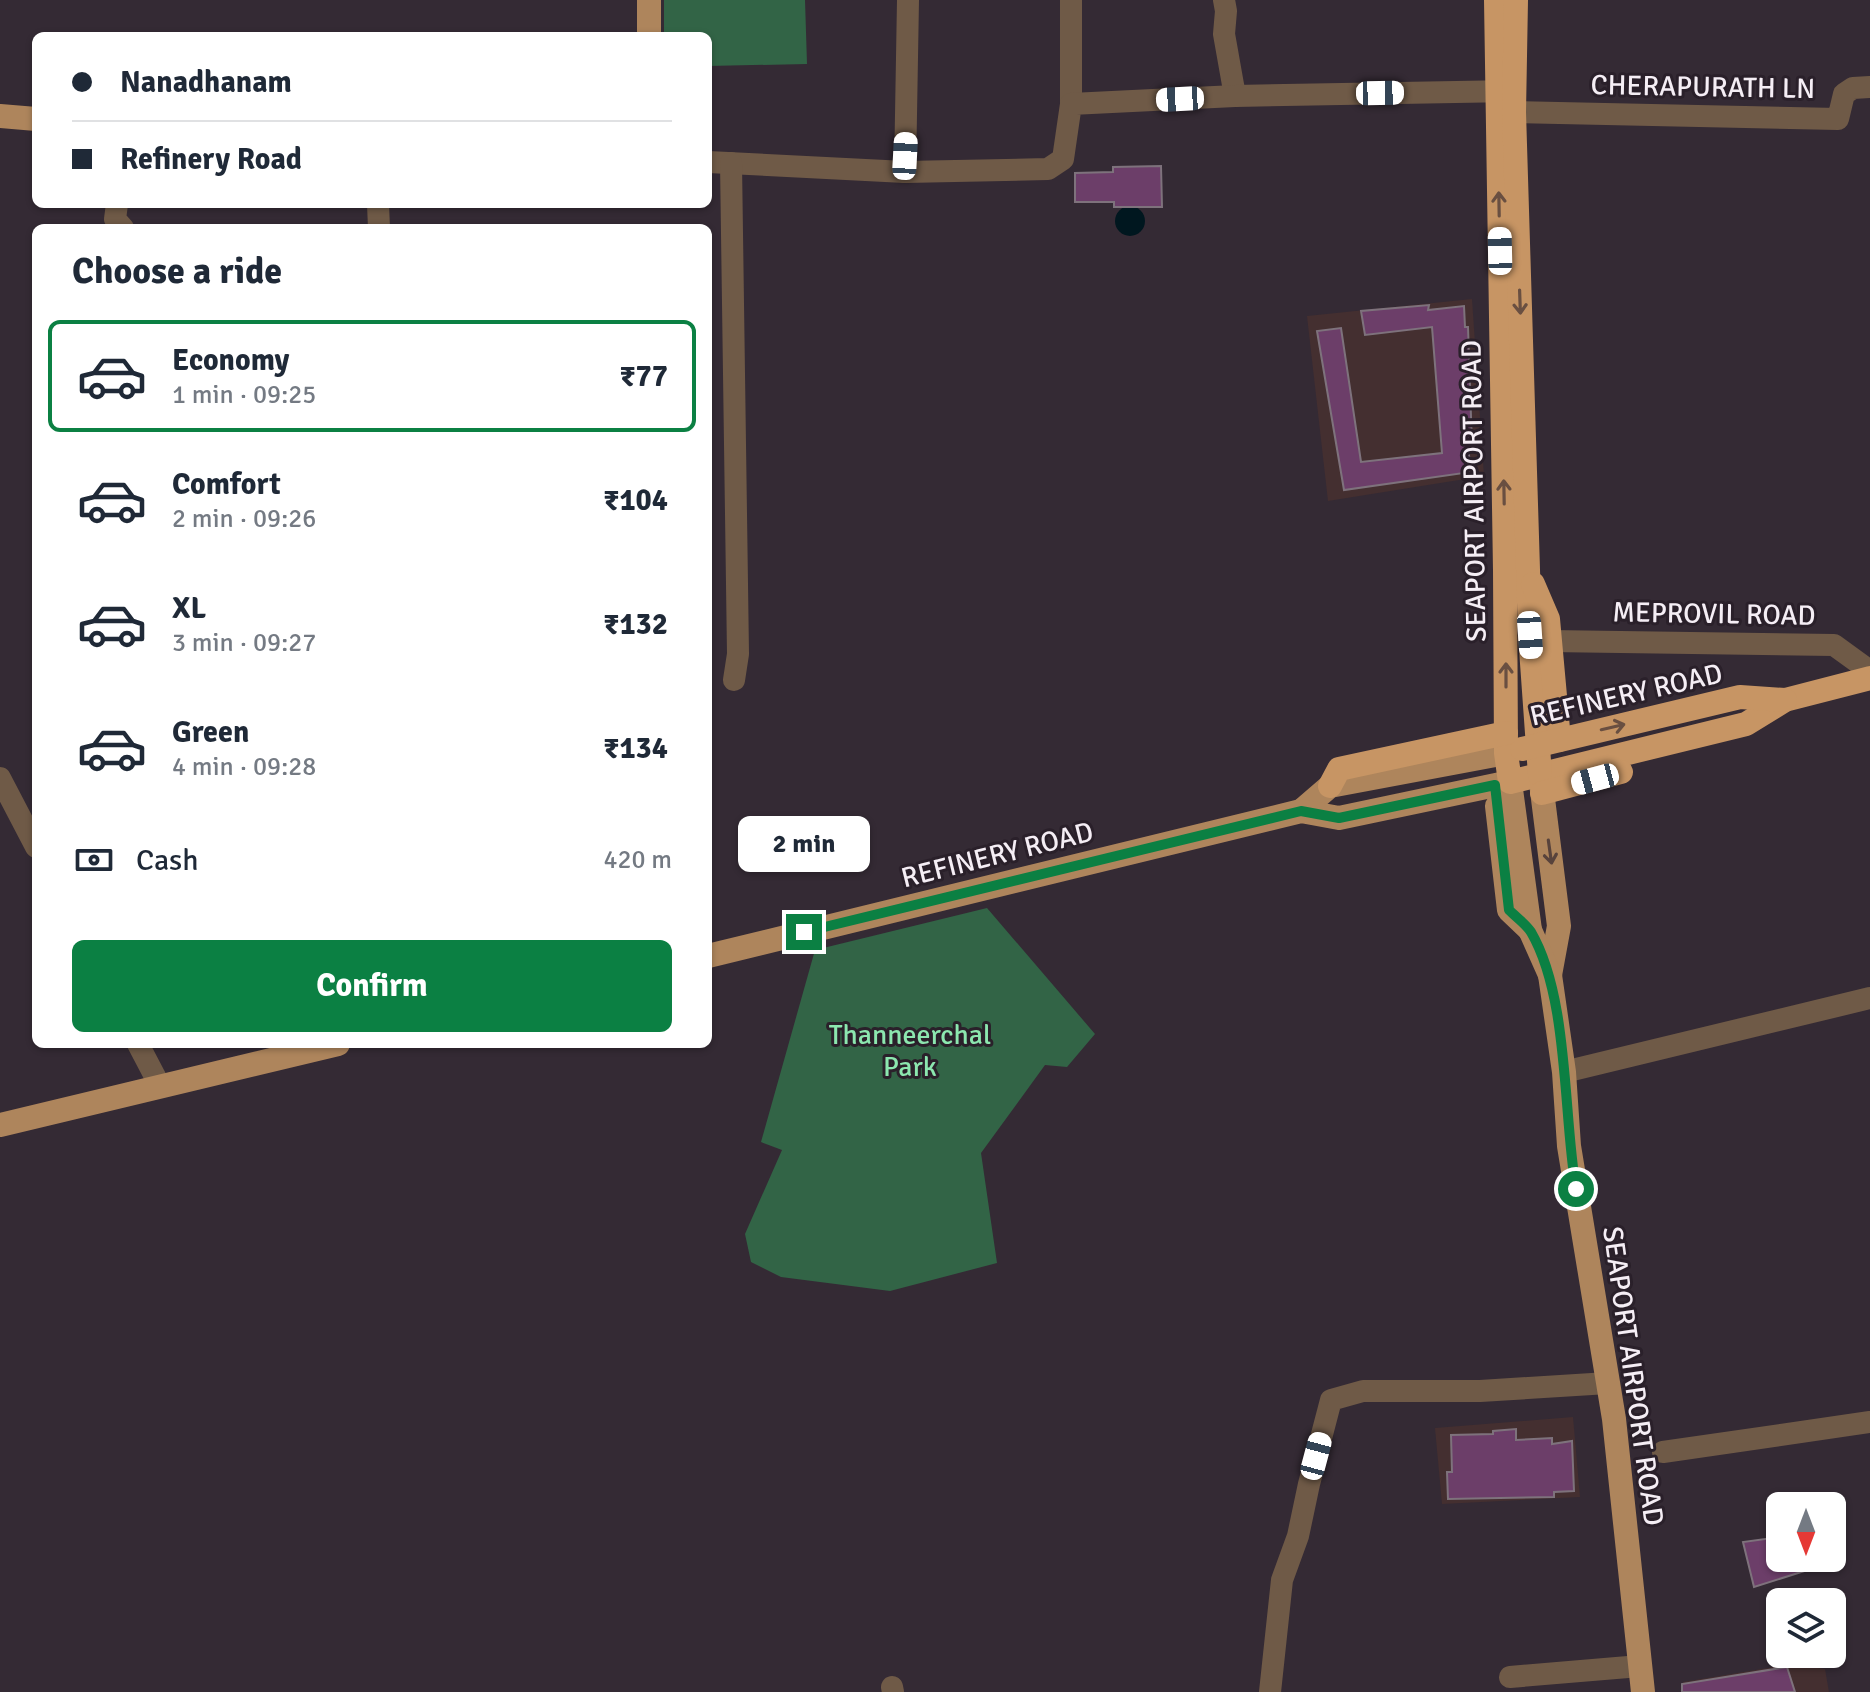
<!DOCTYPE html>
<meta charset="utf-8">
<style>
body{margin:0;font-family:Signika,sans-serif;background:#f6f6f7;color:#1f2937;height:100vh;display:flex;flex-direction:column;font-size:30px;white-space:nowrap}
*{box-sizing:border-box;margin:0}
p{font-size:26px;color:#747a83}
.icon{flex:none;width:44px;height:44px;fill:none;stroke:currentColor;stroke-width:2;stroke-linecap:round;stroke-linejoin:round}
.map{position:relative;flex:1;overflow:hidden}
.side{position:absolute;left:32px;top:224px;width:680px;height:824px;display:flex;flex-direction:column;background:#fff;border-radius:12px;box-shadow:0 2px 6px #0004}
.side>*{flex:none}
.banner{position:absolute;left:32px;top:32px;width:680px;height:176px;border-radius:12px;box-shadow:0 2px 6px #0004;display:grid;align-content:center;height:176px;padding:0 40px;background:#fff}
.needle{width:52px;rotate:180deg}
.tools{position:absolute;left:1766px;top:1492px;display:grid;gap:16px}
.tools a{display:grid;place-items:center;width:80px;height:80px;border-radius:12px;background:#fff;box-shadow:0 2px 6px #0004;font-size:40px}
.end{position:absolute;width:36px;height:36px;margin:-18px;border:10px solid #0b8043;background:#fff;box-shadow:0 0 0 4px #fff}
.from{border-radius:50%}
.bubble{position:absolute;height:56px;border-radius:12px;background:#fff;box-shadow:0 2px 6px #0004;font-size:26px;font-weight:800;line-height:56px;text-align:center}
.car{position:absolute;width:24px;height:48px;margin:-24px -12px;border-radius:10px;box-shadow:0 0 6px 2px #0007;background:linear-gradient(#fff 24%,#345 0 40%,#fff 0 76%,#345 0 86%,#fff 0)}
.banner b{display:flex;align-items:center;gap:28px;height:76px;font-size:30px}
.banner b+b{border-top:2px solid #e0e1e3}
.banner i{width:20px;height:20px;background:#1f2937}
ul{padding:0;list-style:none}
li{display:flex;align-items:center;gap:24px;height:112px;margin:0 16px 12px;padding:0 24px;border:4px solid transparent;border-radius:12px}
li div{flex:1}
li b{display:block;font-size:30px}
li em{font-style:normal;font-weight:800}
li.active{border-color:#0b8043}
li>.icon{width:72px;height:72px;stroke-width:1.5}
h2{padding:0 40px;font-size:36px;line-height:96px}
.pay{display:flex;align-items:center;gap:20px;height:88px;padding:0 40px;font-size:30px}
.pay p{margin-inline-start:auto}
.primary-button{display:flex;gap:16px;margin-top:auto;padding:16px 40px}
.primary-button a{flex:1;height:92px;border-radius:12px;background:#0b8043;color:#fff;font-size:32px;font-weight:800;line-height:92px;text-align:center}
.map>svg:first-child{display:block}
.education{fill:#442f30}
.green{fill:#326446}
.water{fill:#00171f}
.building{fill:#6c3e69;stroke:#7e727c;stroke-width:2}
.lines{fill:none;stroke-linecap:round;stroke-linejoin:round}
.minor{stroke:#6f5a47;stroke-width:22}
.major{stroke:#ae855c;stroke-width:24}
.highway{stroke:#c79564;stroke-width:24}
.oneway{stroke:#694f41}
.oneway2{stroke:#58433c}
.route{stroke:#0b8043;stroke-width:10}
.labels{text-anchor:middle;stroke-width:6;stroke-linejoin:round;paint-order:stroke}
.street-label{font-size:28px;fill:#f5eef5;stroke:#2a202a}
.park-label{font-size:28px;fill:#8ce7af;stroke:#2a202a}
</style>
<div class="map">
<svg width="1870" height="1692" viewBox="0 0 1870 1692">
<rect width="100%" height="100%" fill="#342a34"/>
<!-- education -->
<g class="education">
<path d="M1472 299 1484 476 1328 501 1307 316Z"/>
<path d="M1573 1417 1580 1497 1442 1504 1435 1428Z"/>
<path d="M1792 1664 1825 1669 1829 1692H1684L1683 1682Z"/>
</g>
<!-- green -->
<g class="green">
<path d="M664 0H805L807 64 708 66V36H664Z"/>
<path d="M987 908 1095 1034 1067 1067 1045 1065 981 1153 997 1263 890 1291 781 1277 751 1262 745 1234 782 1150 761 1142 815 950Z"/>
</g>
<!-- water -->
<circle class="water" cx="1130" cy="221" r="15"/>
<!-- building -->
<g class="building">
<path d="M1161 166 1162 207H1114V202H1075V173L1113 172V167Z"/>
<path d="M1429 305 1428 310 1464 306 1465 327H1468L1472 447H1468L1471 472 1344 490 1317 331 1341 328 1361 462 1442 453 1432 327 1365 335 1361 311Z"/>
<path d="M1516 1429V1440L1552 1438V1444L1572 1441 1574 1491 1554 1492V1497L1448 1499 1447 1472H1452L1451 1435 1493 1434V1431Z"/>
<path d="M1780 1537V1558H1836V1561L1754 1587 1743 1542Z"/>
<path d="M1787 1667 1795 1692H1682V1684Z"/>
</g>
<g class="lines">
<!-- minor -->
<g class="minor">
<path d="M1224 0 1226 11 1224 34 1235 96"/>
<path d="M1071 104V0"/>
<path d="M1514 112 1838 119 1844 94 1853 88 1870 87"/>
<path d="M708 162 905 172 1048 169 1063 159 1071 104 1235 96 1513 91"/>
<path d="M731 163 738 654 734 680"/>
<path d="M905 172 908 0"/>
<path d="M117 204 115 219 123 228"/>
<path d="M378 204 379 228"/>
<path d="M1549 641 1834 645 1870 671"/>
<path d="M0 778 36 847"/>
<path d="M138 1044 160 1086"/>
<path d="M1564 1072 1870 998"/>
<path d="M1663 1452 1870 1422"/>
<path d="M1510 1677 1640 1666"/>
<path d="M892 1687 893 1692"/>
<path d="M1270 1692 1282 1580 1298 1536 1309 1484 1331 1400 1363 1391H1480L1608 1383"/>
</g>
<!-- major -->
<g class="major">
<path d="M649 0V36"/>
<path d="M0 116 36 119"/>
<path d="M1540 775 1559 926 1550 975"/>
<path d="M1497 806 1509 910 1530 930"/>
<path d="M1301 811 1330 786 1506 753"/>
<path d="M708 956 1301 811 1339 818 1510 782 1530 930 1550 975 1564 1072 1569 1146 1614 1419 1643 1692"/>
<path d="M0 1125 338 1044"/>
</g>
<!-- highway -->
<g class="highway">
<path d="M1496 0 1505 570 1506 753 1510 782 1746 724 1785 700 1870 678"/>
<path d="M1516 0 1514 112 1530 635 1540 775"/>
<path d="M1533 584 1548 619 1559 740"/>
<path d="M1522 749 1740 697 1785 700"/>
<path d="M1330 786 1339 769 1506 733"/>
<path d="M1542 793 1621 772"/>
</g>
</g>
<!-- one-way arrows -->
<defs><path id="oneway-shaft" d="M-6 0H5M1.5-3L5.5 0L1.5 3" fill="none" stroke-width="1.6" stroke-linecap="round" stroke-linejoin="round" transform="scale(2)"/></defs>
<g class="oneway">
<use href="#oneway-shaft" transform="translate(1499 204) rotate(-91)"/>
<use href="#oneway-shaft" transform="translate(1520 302) rotate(88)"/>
<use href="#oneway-shaft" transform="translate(1504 492) rotate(-91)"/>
<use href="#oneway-shaft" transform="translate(1506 675) rotate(-90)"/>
<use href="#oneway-shaft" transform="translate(1613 727) rotate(-13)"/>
</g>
<use class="oneway2" href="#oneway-shaft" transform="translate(1550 852) rotate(82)"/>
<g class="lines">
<!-- route -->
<path class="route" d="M804 932 1301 811 1339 818 1495 785 1509 910C1516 917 1526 924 1531 932 1569 997 1563 1113 1576 1189"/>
</g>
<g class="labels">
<!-- street labels -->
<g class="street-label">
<text transform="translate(1703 86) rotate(1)" y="10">CHERAPURATH LN</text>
<text transform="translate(1473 491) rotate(-91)" y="10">SEAPORT AIRPORT ROAD</text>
<text transform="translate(1714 613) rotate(1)" y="10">MEPROVIL ROAD</text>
<text transform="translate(1626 694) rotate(-13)" y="10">REFINERY ROAD</text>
<text transform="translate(997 854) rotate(-14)" y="10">REFINERY ROAD</text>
<text transform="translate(1634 1376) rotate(82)" y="10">SEAPORT AIRPORT ROAD</text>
</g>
<!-- park labels -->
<g class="park-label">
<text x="910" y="1044">Thanneerchal<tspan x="910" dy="32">Park</tspan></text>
</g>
</g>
</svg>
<div class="tools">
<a><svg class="needle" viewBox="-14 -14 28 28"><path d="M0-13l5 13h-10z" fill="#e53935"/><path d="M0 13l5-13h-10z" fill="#747a83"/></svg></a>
<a><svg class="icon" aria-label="layers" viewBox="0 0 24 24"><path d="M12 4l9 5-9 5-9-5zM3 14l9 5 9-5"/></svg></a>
</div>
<i class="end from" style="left:1576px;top:1189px"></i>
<i class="end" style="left:804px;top:932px"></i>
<div class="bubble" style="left:738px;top:816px;width:132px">2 min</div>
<i class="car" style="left:1380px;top:93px;rotate:89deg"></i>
<i class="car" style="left:1180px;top:99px;rotate:267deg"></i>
<i class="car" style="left:905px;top:156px;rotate:3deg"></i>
<i class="car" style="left:1500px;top:251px;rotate:359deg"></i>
<i class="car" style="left:1530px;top:635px;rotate:176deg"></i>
<i class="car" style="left:1595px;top:779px;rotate:255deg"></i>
<i class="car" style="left:1316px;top:1456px;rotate:15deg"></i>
<div class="banner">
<b><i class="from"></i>Nanadhanam</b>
<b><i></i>Refinery Road</b>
</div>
<section class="side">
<h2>Choose a ride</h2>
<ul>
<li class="active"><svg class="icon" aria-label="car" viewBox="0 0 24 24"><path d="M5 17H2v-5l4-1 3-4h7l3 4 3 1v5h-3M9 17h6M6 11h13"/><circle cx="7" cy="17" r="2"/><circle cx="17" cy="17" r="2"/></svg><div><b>Economy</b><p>1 min · 09:25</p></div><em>₹77</em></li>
<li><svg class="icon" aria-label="car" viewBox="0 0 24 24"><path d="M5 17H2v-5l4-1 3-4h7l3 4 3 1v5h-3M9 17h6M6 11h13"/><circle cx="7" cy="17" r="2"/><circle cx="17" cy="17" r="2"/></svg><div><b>Comfort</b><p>2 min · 09:26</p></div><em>₹104</em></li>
<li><svg class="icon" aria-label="car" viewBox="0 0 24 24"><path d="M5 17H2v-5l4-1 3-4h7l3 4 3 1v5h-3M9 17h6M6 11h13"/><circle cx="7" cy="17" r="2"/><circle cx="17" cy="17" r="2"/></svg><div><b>XL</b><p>3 min · 09:27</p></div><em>₹132</em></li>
<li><svg class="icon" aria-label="car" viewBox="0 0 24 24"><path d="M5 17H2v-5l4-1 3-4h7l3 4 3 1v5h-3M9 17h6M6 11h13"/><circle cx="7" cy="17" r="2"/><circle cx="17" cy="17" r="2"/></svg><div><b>Green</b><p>4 min · 09:28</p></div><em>₹134</em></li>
</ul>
<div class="pay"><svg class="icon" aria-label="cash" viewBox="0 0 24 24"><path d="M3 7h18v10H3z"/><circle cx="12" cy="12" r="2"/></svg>Cash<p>420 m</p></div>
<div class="primary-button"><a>Confirm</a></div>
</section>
</div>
